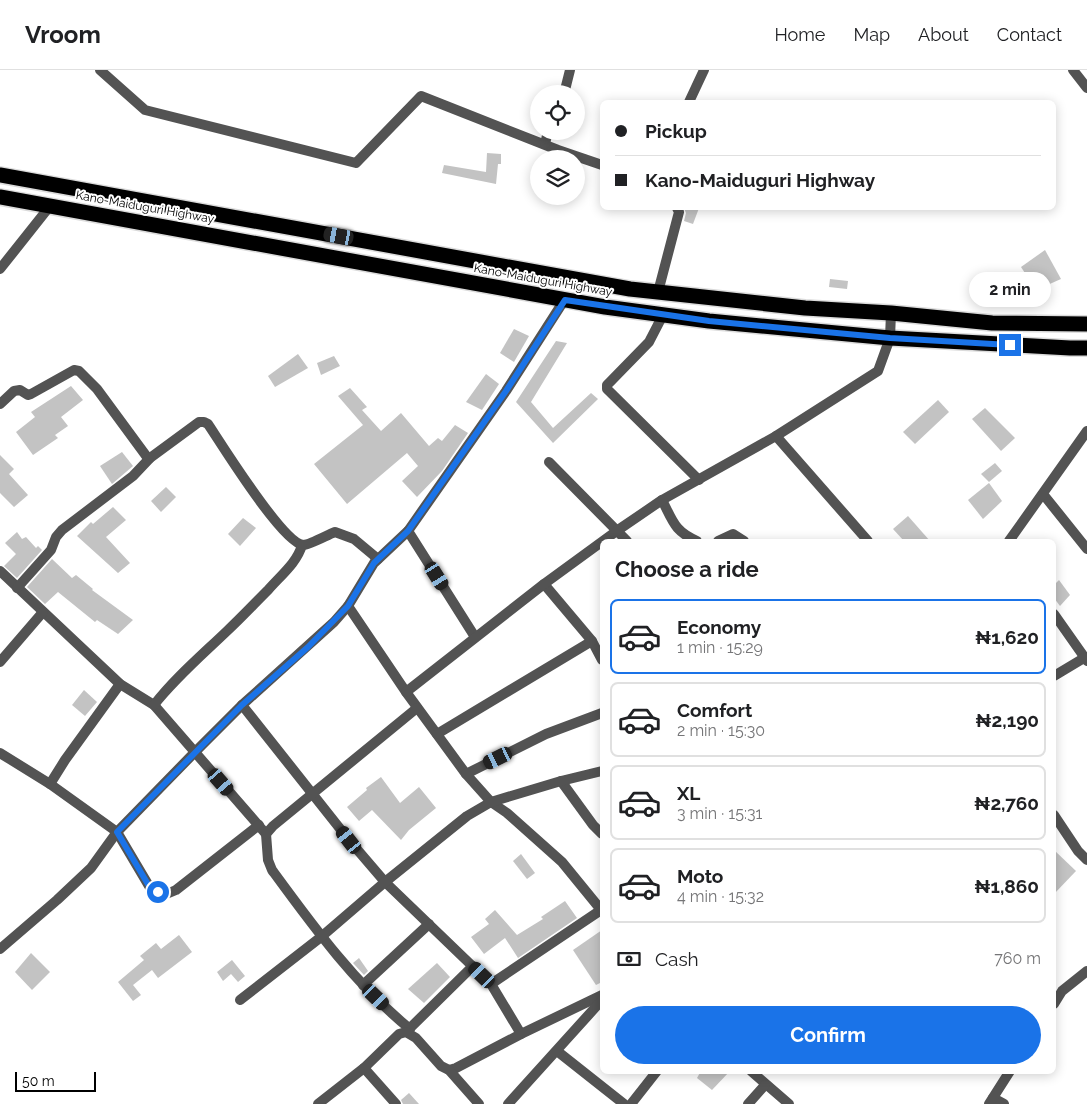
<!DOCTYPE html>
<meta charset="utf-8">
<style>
body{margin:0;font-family:Raleway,sans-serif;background:#f6f6f6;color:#202124;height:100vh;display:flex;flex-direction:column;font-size:19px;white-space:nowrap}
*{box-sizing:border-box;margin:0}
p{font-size:16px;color:#757577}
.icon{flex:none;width:28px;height:28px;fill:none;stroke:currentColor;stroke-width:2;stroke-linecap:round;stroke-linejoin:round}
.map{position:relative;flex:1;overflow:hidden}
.side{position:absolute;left:600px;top:469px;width:456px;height:535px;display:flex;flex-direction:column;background:#fff;border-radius:8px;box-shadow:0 2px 12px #0003}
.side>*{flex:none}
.guide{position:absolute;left:600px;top:30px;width:456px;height:110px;border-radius:8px;box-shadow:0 2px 12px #0003;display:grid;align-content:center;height:110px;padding:0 15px;background:#fff}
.buttons{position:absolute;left:530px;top:15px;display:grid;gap:10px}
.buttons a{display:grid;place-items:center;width:55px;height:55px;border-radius:50%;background:#fff;box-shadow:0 2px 12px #0003;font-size:25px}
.scale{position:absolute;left:15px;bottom:12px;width:81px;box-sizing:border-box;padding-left:5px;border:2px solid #000;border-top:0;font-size:14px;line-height:18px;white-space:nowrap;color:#000;-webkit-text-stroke:4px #fff;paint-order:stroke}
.end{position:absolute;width:22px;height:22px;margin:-11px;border:6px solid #1a73e8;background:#fff;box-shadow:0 0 0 2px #fff}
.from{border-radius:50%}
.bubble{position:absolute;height:35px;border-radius:18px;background:#fff;box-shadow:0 2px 12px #0003;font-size:16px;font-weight:700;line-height:35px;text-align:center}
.car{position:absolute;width:15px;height:30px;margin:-15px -8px;border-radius:6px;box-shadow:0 0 4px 1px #0007;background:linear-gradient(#222 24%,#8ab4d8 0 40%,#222 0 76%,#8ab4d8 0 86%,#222 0)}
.guide b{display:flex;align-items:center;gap:18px;height:48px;font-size:19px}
.guide b+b{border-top:1px solid #e0e0e0}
.guide i{width:12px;height:12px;background:#202124}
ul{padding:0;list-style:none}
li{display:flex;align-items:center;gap:15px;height:75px;margin:0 10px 8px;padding:0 5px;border:2px solid #e0e0e0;border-radius:8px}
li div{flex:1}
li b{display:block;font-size:19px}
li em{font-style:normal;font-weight:700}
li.on{border-color:#1a73e8}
li>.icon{width:45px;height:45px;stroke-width:1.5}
h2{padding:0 15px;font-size:22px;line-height:60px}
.pay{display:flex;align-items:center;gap:12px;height:55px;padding:0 15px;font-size:19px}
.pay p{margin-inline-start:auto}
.primary-button{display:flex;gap:10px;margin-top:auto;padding:10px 15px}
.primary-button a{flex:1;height:58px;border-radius:30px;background:#1a73e8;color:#fff;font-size:20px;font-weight:700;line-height:58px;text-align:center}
header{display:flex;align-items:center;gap:30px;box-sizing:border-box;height:70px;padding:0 25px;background:#fff;border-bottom:1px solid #e0e0e0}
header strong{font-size:24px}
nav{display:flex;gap:28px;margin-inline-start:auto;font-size:18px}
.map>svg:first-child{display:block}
.building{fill:#c3c3c3}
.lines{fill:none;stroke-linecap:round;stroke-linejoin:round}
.highway-casing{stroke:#dbdbdb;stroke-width:18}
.street{stroke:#535353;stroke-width:10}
.highway{stroke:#000;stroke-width:15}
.route{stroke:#1a73e8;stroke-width:6}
.labels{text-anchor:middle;stroke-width:4;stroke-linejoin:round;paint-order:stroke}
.street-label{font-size:12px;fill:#000;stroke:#fff}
</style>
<header>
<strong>Vroom</strong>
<nav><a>Home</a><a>Map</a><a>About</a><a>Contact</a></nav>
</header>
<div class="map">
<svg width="1087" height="1034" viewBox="0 0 1087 1034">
<rect width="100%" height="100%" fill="#fff"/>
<!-- building -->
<g class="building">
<path d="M487 83 501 84V94H498L496 114 442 103 444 95 486 102Z"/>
<path d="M684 138H699L693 154 684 151 686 143Z"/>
<path d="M1045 180 1061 209 1036 220 1021 197Z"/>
<path d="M830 209 848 211 847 219 829 217Z"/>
<path d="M514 259 529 266 514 292 500 283Z"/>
<path d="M556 271 567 273 531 332 553 358 591 323 598 329 553 373 516 332Z"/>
<path d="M298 284 308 298 275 317 268 306Z"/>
<path d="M334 286 340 296 321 305 317 293Z"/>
<path d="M486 304 499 314 482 340 466 332Z"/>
<path d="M71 316 83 330 61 347 68 356 55 365 58 368 33 385 16 362 35 347 31 342Z"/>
<path d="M350 318 367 337 362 340 381 361 401 343 429 376 438 368 442 371 455 355 468 363 442 401 417 427 402 411 418 396 407 383 347 434 314 394 363 355 338 326Z"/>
<path d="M938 330 949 342 915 374 903 362Z"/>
<path d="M985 338 1015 368 1001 381 972 349Z"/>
<path d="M122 382 133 396 112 414 100 396Z"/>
<path d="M0 385 14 399 9 404 28 425 14 437 0 423Z"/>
<path d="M995 393 1002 401 989 412 981 404Z"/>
<path d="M989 413 1002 431 983 449 968 430Z"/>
<path d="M166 417 176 427 161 442 151 431Z"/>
<path d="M113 437 126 450 106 467 130 493 118 503 77 466 91 452 93 454Z"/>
<path d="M908 446 930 471H904L893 459Z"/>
<path d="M243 448 256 458 240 476 228 464Z"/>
<path d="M17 462 22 469 26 467 36 478 38 476 42 480 17 508 4 496 16 484 5 473Z"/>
<path d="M52 489 72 508 76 505 93 519 92 520 133 550 118 564 97 550 95 552 58 522 45 534 27 517Z"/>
<path d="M1059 510 1070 525 1060 536 1054 528V515Z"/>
<path d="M84 620 97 632 85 646 72 635Z"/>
<path d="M381 707 400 733 419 717 436 738 409 760 401 770 372 740 359 751 347 737 367 720 366 718Z"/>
<path d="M1054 780 1076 801 1054 824Z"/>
<path d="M521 784 535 803 527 809 513 791Z"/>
<path d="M565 831 577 848 518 888 505 868 484 884 471 867 489 854 485 849 495 840 517 865 543 849 541 847Z"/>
<path d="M602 860V912L596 915 573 880Z"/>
<path d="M179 865 192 882 158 908 152 900 133 915 141 925 133 931 118 912 144 890 140 886 156 873 161 879Z"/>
<path d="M31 883 50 902 32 920 15 902Z"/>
<path d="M359 888 368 901 364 905 353 893Z"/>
<path d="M232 890 245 906 238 912 231 904 223 911 217 902Z"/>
<path d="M437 893 450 907 424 933 408 919Z"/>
<path d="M701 1001H730L712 1020 697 1008Z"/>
<path d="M409 1023 419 1034H403L401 1030Z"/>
</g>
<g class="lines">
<defs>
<g id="highway">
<path d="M0 105 630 219 805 238 891 243 992 253 1087 254"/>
<path d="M0 127 605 237 709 251 890 268 1070 278H1087"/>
</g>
</defs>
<!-- highway casing -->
<use href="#highway" class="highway-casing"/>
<!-- street -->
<g class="street">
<path d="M100 0 145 40 356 93 421 26 558 80 602 95"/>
<path d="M1073 0 1087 18"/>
<path d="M564 24 570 0"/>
<path d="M689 32 704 0"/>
<path d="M545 74 548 61"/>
<path d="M0 199 50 136"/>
<path d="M658 222 679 142 677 138"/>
<path d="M664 243 649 272 610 312 607 315V319L699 410"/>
<path d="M0 334 14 321 20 320 28 325 31 324 74 300 79 301 97 319 147 387 150 388"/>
<path d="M776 366 868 471"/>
<path d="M549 392 627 471"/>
<path d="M1043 424 1087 479"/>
<path d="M662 430C673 451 674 461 697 471"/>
<path d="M408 461 475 567"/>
<path d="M718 471 733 464 744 471"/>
<path d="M1009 471 1087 361"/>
<path d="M0 501 120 614 154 635 266 764 268 790 272 800C313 856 355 914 410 959"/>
<path d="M544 514 592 571 602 590"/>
<path d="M17 518 51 480 56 467 62 460 133 406 150 388 199 352H204L208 354C222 375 282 472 303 475 310 475 327 465 335 462L354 469 378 489"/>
<path d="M348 536 406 622 466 704 491 732 507 743 562 792 602 841"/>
<path d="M1054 544 1087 591"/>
<path d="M0 592 43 542"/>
<path d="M1054 606 1084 588"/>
<path d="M406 622 544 514 618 460 662 430 776 366 878 301 890 268 891 243"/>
<path d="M154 635C175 608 202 585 227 561 241 548 254 534 268 520 280 506 297 493 302 475"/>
<path d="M242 635 349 770 385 812 491 914 521 964"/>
<path d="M437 664 592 571"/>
<path d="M0 683 50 714 117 762 149 816 164 825 176 820 259 755"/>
<path d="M466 704 546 664 602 643"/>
<path d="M561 711 593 755 602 764"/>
<path d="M50 714 65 690 120 614"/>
<path d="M1054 745 1078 781 1087 790"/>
<path d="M266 764 273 756 417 638"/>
<path d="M0 879 57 830 91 798 117 762 195 682 242 635 334 552 348 536 374 493 408 461 506 321 565 229"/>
<path d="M491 914 601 840"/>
<path d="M363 915 429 854"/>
<path d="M240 930 321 867 385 812 467 746 491 732 561 711 602 701"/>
<path d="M1054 934 1062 921 1087 901"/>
<path d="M406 962 473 896"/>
<path d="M557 981 624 1034"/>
<path d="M364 998 396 1034"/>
<path d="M449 1000 456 998 521 964 602 925"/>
<path d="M751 1001 789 1034"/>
<path d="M993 1028 1004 1034"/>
<path d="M318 1034 364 998 399 964 406 962 416 968 441 996 449 1000 479 1034"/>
<path d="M508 1034 602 930"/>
<path d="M631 1034 657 1001"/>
<path d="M748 1034 765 1015"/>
<path d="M989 1034 1010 1001"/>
</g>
<!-- highway -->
<use href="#highway" class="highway"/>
</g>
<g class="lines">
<!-- route -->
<path class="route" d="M158 822 149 816 117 762 242 635 308 577 348 536 374 493 408 461 506 321 565 230 709 251 890 268 1010 275"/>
</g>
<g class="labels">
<!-- street labels -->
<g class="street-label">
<text transform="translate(145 137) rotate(10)" y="4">Kano-Maiduguri Highway</text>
<text transform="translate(543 210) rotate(10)" y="4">Kano-Maiduguri Highway</text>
</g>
</g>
</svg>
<div class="buttons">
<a><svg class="icon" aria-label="locate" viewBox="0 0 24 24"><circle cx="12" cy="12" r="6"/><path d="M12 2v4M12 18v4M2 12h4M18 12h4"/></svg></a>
<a><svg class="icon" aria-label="layers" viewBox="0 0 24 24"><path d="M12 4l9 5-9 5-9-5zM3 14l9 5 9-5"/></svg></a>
</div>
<div class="scale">50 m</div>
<i class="end from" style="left:158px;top:822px"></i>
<i class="end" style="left:1010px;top:275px"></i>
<div class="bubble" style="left:969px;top:202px;width:82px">2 min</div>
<i class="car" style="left:339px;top:166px;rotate:280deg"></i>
<i class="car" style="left:437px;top:506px;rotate:148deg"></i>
<i class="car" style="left:498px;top:688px;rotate:244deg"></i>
<i class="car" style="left:221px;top:712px;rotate:139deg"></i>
<i class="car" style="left:349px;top:770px;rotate:322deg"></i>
<i class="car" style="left:482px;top:905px;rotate:314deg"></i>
<i class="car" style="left:376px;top:927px;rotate:134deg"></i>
<div class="guide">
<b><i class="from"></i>Pickup</b>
<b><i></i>Kano-Maiduguri Highway</b>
</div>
<section class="side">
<h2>Choose a ride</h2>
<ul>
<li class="on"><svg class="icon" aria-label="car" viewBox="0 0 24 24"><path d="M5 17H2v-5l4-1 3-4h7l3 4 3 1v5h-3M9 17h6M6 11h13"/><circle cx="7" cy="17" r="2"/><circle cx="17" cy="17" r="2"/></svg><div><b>Economy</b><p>1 min · 15:29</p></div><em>₦1,620</em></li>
<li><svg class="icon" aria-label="car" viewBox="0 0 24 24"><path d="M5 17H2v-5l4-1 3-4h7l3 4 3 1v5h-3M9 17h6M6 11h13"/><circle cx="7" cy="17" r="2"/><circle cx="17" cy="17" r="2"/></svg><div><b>Comfort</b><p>2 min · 15:30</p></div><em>₦2,190</em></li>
<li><svg class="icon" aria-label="car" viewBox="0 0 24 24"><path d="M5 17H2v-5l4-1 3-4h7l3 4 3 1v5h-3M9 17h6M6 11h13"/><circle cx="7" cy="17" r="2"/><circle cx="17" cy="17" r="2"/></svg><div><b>XL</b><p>3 min · 15:31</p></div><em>₦2,760</em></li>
<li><svg class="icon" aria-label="car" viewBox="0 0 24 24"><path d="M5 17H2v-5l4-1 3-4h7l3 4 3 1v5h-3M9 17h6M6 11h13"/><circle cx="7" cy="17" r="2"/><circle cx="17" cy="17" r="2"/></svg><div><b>Moto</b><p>4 min · 15:32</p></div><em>₦1,860</em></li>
</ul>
<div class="pay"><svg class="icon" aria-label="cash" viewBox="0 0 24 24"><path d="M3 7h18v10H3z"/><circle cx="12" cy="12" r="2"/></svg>Cash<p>760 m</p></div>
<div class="primary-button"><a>Confirm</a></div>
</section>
</div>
